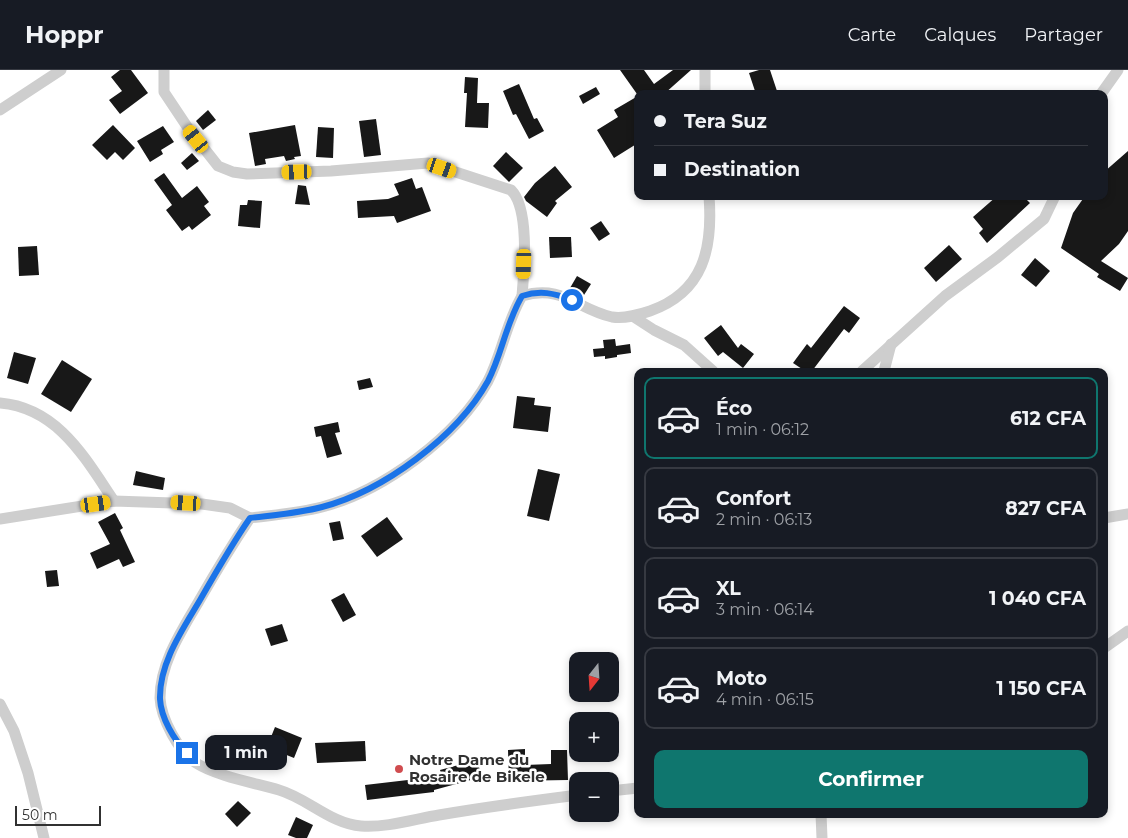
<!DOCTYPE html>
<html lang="fr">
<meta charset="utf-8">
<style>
body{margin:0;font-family:Montserrat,sans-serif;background:#20242c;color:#f1f3f6;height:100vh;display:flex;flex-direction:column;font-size:19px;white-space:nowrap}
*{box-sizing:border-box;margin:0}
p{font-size:16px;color:#9ea1a6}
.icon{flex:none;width:28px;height:28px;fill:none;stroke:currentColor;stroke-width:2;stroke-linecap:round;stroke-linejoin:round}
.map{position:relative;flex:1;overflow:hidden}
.panel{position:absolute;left:634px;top:298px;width:474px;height:450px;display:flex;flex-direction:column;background:#171b24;border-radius:10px;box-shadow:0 2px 8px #0003}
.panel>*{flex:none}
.hud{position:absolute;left:634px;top:20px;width:474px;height:110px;border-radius:10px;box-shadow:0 2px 8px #0003;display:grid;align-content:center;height:110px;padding:0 20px;background:#171b24}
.needle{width:32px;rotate:197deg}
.controls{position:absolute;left:569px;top:582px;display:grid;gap:10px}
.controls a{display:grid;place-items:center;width:50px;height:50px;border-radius:10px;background:#171b24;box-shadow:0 2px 8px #0003;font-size:25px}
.scale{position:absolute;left:15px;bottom:12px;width:86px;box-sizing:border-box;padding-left:5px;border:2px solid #313131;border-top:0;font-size:14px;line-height:18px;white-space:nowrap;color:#313131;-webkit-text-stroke:4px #fff;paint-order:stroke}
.end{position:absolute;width:22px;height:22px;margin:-11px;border:6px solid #1a73e8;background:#fff;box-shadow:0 0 0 2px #fff}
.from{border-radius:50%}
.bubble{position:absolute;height:35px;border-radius:10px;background:#171b24;box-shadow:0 2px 8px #0003;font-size:16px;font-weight:700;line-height:35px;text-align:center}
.car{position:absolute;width:15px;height:30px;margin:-15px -8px;border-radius:6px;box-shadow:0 0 4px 1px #0007;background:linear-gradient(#f5c518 24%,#345 0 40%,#f5c518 0 76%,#345 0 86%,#f5c518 0)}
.hud b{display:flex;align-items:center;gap:18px;height:48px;font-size:19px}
.hud b+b{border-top:1px solid #363941}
.hud i{width:12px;height:12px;background:#f1f3f6}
ul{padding:9px 0 0;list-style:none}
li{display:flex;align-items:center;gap:15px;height:82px;margin:0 10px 8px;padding:0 10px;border:2px solid #363941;border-radius:10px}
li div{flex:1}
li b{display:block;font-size:19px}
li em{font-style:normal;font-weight:700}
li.active{border-color:#0f766e}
li>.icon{width:45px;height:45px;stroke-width:1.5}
.cta{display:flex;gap:10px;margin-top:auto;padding:10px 20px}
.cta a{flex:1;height:58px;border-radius:10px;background:#0f766e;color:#fff;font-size:20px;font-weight:700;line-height:58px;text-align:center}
header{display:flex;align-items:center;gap:30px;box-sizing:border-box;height:70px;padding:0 25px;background:#171b24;border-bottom:1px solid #363941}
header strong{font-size:24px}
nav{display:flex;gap:28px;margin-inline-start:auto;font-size:18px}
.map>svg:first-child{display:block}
.building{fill:#181818}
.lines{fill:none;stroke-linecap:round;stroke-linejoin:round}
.street{stroke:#cecece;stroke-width:11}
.route{stroke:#1a73e8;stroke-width:6}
.poi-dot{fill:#d04c4f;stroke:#fff;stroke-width:2}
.labels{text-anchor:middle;stroke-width:5;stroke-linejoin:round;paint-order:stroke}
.poi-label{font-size:15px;font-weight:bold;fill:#313131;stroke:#fff;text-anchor:start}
</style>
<header>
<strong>Hoppr</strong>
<nav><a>Carte</a><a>Calques</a><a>Partager</a></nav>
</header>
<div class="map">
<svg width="1128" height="768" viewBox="0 0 1128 768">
<rect width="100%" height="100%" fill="#fff"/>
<!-- building -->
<g class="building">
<path d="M120 0H131L148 23 120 44 109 30 122 21 111 7Z"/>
<path d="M620 0H644L654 14 673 0H691L664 24H637Z"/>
<path d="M759 0H770L778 24H756L749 3Z"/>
<path d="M465 7 478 8 477 33H489L488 58 465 57 467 23H464Z"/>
<path d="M519 14 534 49 537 48 544 61 529 69 516 44 513 45 503 21Z"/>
<path d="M596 17 600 24 583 34 579 26Z"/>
<path d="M638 26V73L614 88 597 60 618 47 614 40Z"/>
<path d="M208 40 216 50 203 60 196 51Z"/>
<path d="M376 49 381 85 364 87 359 51Z"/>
<path d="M113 55 135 78 123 90 115 82 107 90 92 75Z"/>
<path d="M295 55 301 86 294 87 295 89 286 91 284 86 265 89 266 94 255 96 249 63Z"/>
<path d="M163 56 174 72 161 80 163 84 150 92 137 71Z"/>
<path d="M318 57 334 58 333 88 316 87Z"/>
<path d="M1128 81V161L1119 174 1101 191 1128 208 1120 221 1097 207 1099 204 1061 178 1073 143 1085 126H1104V102Z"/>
<path d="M506 82 523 98 509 112 493 96Z"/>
<path d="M192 83 199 91 187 100 181 93Z"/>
<path d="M555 96 572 117 555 131 557 133 547 147 526 131 524 127 535 113Z"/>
<path d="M164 103 182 128 197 116 209 132 204 136 211 145 192 160 189 156 182 161 166 140 172 135 154 110Z"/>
<path d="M412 108 416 119 422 117 431 141 397 153 394 146 358 148 357 131 388 129 399 125 394 114Z"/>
<path d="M298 115 306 116 310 135 295 134Z"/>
<path d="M997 126H1023L1030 133 987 173 979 163 983 159 973 147Z"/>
<path d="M248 130 262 131 260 158 238 156 240 135H247Z"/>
<path d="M601 151 610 164 599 171 590 158Z"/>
<path d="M549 167H571L572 187 550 188Z"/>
<path d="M949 175 962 189 936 212 924 198Z"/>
<path d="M37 176 39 205 19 206 18 177Z"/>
<path d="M1035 188 1050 201 1036 217 1021 205Z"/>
<path d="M577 206 591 214 584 225 570 218Z"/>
<path d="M844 236 860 248 849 263 844 259 812 301H805L793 293 807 274 811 278Z"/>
<path d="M721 255 738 278 741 274 754 284 743 298 723 282 718 286 704 268Z"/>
<path d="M615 269 616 276 630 274 631 283 617 285V287L605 289V286L594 287 593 279 604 278 603 270Z"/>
<path d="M14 282 36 288 28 314 7 308Z"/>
<path d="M62 290 92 309 71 342 41 324Z"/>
<path d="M370 308 373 317 359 320 357 311Z"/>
<path d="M517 326 535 328 534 335 551 337 548 362 513 358Z"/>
<path d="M338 352 340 362 335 363 342 384 327 388 321 366 316 367 314 357Z"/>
<path d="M538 399 560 404 549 451 527 446Z"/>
<path d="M136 401 165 408 163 420 133 415Z"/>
<path d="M115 443 123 458 120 460 135 492 123 497 119 489 97 499 90 483 110 474 98 452Z"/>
<path d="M387 447 403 469 377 487 361 466Z"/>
<path d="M340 451 344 469 333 471 329 453Z"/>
<path d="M57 500 59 516 47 517 45 501Z"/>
<path d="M344 523 356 545 343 552 331 530Z"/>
<path d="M282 554 288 571 271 576 265 559Z"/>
<path d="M275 657 302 668 294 688 267 677Z"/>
<path d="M365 671 366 691 317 693 315 673Z"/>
<path d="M525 679V695L551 694V680H567L568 710 509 711 508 680Z"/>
<path d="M477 690 482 707 434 720V722L367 730 365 715 442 706 440 700Z"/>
<path d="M238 731 251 743 237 757 225 744Z"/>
<path d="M296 747 313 755 307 768H296L288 765Z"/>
</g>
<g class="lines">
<!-- street -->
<g class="street">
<path d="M164 0V22L188 58 218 96 233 102 247 104 331 101 428 93 511 120C530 139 524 201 522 226"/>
<path d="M705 0V24"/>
<path d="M1101 24 1118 0"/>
<path d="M0 40 61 0"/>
<path d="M634 247 654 260 684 275 713 301"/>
<path d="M862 301 945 226 998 187 1044 149 1055 126"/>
<path d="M884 301 891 274"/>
<path d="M0 333C58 338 85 388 114 431"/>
<path d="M1104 448 1128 444"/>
<path d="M0 449 114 431 202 434 230 438 250 448"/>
<path d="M1104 578 1128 561"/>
<path d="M0 634 14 661 28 703 44 768"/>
<path d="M610 721 638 718"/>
<path d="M578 725C531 731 485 737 439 745 415 749 386 758 361 756 331 754 307 728 279 720 255 713 216 706 196 693 179 682 161 649 160 628 160 593 182 560 199 531 215 503 232 475 250 448 274 445 299 443 322 437 383 421 457 367 488 311 502 284 506 253 522 226 562 214 577 239 612 247 625 249 638 245 650 241 704 222 713 178 709 126"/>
<path d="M821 744 822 768"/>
</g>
</g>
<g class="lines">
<!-- route -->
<path class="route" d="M187 683C174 670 161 648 160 629 159 593 183 559 200 530 216 502 232 474 250 448 274 445 299 443 322 437 383 421 457 367 488 311 502 284 506 253 522 226 540 220 554 223 572 230"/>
</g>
<!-- markers -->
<circle class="poi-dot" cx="399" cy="699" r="5"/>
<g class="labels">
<!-- poi labels -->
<g class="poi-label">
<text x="409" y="695">Notre Dame du<tspan x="409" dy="17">Rosaire de Bikele</tspan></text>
</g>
</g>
</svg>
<div class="controls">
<a><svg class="needle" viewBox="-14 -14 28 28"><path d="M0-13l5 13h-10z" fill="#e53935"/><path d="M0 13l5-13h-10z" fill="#9ea1a6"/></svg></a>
<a>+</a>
<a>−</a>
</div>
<div class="scale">50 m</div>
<i class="end from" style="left:572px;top:230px"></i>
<i class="end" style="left:187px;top:683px"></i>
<div class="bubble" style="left:205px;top:665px;width:82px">1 min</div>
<i class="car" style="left:196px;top:69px;rotate:321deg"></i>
<i class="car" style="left:442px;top:98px;rotate:109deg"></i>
<i class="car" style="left:297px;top:102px;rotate:268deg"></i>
<i class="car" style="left:524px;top:194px;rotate:182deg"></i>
<i class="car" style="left:186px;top:433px;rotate:273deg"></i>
<i class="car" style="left:96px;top:434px;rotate:82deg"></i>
<div class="hud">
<b><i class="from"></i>Tera Suz</b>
<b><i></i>Destination</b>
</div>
<section class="panel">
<ul>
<li class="active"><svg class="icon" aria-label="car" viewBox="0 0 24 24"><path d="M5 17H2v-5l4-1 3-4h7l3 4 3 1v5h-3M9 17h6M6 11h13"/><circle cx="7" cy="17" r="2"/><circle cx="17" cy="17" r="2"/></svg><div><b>Éco</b><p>1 min · 06:12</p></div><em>612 CFA</em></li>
<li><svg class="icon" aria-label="car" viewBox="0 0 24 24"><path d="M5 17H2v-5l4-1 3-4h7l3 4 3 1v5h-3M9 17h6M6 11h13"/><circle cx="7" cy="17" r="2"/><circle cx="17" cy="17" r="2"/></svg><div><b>Confort</b><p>2 min · 06:13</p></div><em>827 CFA</em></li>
<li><svg class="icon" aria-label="car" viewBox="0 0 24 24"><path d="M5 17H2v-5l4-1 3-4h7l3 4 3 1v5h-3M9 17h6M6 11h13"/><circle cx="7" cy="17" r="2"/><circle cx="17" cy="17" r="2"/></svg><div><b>XL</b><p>3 min · 06:14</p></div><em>1 040 CFA</em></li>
<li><svg class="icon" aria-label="car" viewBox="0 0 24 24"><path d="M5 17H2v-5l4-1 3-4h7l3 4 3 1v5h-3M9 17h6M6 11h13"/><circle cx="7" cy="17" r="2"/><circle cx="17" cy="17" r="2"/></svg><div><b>Moto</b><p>4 min · 06:15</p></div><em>1 150 CFA</em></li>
</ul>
<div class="cta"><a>Confirmer</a></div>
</section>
</div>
